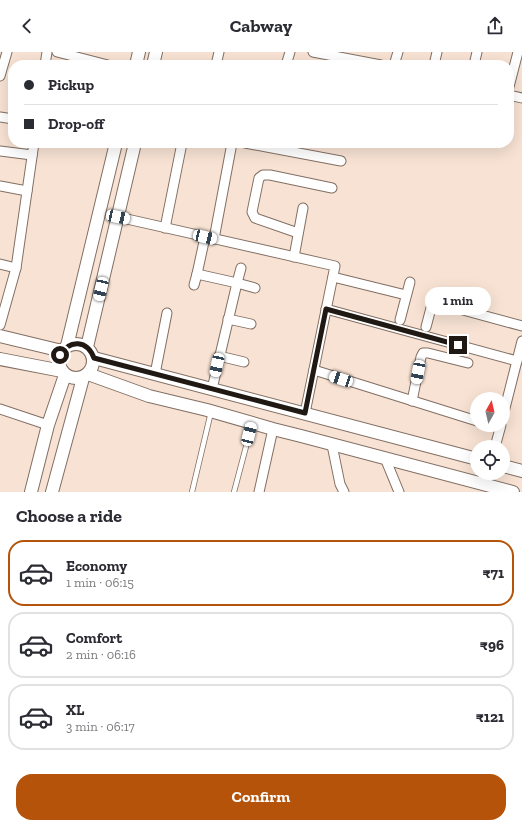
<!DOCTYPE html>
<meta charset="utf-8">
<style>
body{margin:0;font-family:"Zilla Slab",serif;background:#f2f2f3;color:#2b2b33;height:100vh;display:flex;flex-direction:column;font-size:15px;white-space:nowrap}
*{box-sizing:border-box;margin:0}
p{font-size:13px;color:#7c7c81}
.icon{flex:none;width:22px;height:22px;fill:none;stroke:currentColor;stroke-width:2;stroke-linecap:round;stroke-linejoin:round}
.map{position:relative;height:440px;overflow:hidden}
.drawer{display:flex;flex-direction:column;background:#fff;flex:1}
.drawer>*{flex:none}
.hud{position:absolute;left:8px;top:8px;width:506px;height:88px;border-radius:16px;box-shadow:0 4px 16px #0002;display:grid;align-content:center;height:88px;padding:0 16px;background:#fff}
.needle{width:26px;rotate:8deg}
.controls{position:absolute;left:470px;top:340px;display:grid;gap:8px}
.controls a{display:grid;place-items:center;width:40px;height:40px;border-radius:50%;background:#fff;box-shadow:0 4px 16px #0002;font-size:20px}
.end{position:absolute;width:18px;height:18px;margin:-9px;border:5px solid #201813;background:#fff;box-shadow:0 0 0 2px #fff}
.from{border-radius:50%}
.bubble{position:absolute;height:28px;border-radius:14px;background:#fff;box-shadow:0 4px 16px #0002;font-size:13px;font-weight:700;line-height:28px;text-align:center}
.car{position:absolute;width:12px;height:24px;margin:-12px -6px;border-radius:5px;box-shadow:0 0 3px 1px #0007;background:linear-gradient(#fff 24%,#345 0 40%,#fff 0 76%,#345 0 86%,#fff 0)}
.hud b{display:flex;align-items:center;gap:14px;height:38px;font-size:15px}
.hud b+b{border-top:1px solid #e1e1e2}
.hud i{width:10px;height:10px;background:#2b2b33}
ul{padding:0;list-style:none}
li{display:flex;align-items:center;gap:12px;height:66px;margin:0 8px 6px;padding:0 8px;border:2px solid #e1e1e2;border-radius:16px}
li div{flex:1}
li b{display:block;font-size:15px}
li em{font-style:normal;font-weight:700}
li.active{border-color:#b45309}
li>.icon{width:36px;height:36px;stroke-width:1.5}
h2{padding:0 16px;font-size:18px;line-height:48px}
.action{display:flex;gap:8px;margin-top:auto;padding:8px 16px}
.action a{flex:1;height:46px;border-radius:16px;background:#b45309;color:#fff;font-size:16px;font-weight:700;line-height:46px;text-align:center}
header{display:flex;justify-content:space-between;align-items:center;height:52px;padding:0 16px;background:#fff;font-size:18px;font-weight:700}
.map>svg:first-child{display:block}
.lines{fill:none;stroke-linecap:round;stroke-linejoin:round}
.lane-casing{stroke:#826f63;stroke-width:6}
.street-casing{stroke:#826f63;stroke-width:11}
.secondary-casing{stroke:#826f63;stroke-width:14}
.lane{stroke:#fff;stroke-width:4.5}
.street{stroke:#fff;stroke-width:9}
.secondary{stroke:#fff;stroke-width:12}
.route{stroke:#201813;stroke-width:5}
</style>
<header><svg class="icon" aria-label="back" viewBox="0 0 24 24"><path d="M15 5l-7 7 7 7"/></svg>Cabway<svg class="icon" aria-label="share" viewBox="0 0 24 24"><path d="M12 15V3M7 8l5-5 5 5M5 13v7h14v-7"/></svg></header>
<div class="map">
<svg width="522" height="440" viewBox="0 0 522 440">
<rect width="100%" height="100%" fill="#f7e2d3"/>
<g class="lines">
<defs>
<g id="lane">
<path d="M192 440 211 360"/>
<path d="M234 440 252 372"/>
</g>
<g id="street">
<path d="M57 0 108 13"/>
<path d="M313 0 381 13"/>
<path d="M45 13 47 0"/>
<path d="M216 13 219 0"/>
<path d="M286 13 290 0"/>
<path d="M394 13 398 0"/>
<path d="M434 13 437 0"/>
<path d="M474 13 477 0"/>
<path d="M0 24 7 0"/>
<path d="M509 35 518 0"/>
<path d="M509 43 522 46"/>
<path d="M0 65 13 67"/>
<path d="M245 91 341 109"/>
<path d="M0 99 32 103"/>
<path d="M0 134 27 139"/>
<path d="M118 165 335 214 305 361"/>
<path d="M165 176 182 91"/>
<path d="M298 181 255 166 252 160 253 155 259 126 263 123H270L332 136"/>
<path d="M205 185 197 222 237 231 212 337"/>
<path d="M214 187 232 91"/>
<path d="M294 205 303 156"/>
<path d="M0 212 16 216"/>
<path d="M241 216 237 231 255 236"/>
<path d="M333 225 406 243"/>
<path d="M194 233 197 222"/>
<path d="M326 257 517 309"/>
<path d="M228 267 251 272"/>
<path d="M400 268 410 230"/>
<path d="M0 273 16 216 34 91"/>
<path d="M426 275 431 256 434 252H441L522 274"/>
<path d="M219 304 244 310"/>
<path d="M314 318 477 369"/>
<path d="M155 322 167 261"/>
<path d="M412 349 421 305 423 301H428L468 311"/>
<path d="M0 357 48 373"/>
<path d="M503 364 522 289"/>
<path d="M332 393 340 432 344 440"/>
<path d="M495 395 501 373"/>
<path d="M385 406 399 440"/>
<path d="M486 433 489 421"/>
<path d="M259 440 273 377"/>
</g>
<g id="secondary">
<path d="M136 13 139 0"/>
<path d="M153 13 156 0"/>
<path d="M0 284 62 299"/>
<circle cx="76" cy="309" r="17"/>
<path d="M67 294 116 91"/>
<path d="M87 295 135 91"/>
<path d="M94 306 477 407"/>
<path d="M0 307 62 319"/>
<path d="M88 322 149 344 207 358 273 377 301 384 513 440"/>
<path d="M503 414 522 419"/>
<path d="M31 440 48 373 65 323"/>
<path d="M52 440 83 326"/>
</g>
</defs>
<!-- lane casing -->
<use href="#lane" class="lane-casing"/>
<!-- street casing -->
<use href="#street" class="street-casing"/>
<!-- secondary casing -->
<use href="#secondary" class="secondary-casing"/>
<!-- lane -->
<use href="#lane" class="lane"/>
<!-- street -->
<use href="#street" class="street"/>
<!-- secondary -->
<use href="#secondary" class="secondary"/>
</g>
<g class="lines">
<!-- route -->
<path class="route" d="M60 303C70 287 87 288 94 306L305 361 326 257 458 293"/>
</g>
</svg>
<div class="controls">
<a><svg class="needle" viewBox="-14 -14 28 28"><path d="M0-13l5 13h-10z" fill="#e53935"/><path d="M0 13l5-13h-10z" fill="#7c7c81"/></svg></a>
<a><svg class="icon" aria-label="locate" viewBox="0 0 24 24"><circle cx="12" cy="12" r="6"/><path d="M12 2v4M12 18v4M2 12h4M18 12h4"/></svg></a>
</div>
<i class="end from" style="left:60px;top:303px"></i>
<i class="end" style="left:458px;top:293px"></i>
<div class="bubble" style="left:425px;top:235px;width:66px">1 min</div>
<i class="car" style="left:118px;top:165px;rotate:102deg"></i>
<i class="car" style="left:205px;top:185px;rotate:103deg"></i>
<i class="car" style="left:101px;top:237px;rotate:193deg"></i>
<i class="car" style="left:217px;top:313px;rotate:192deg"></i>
<i class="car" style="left:418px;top:320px;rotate:191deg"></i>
<i class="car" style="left:341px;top:327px;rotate:288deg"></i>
<i class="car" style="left:249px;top:382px;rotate:14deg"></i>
<div class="hud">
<b><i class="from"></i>Pickup</b>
<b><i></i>Drop-off</b>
</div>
</div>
<section class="drawer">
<h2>Choose a ride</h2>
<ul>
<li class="active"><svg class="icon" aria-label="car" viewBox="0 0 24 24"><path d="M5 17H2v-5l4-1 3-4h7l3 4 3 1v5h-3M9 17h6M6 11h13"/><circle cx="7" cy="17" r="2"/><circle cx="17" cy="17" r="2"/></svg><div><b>Economy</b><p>1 min · 06:15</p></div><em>₹71</em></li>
<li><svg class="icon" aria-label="car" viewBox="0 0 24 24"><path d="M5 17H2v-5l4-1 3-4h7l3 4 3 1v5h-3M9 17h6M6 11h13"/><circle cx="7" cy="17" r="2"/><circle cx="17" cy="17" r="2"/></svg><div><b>Comfort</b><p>2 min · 06:16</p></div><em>₹96</em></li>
<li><svg class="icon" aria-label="car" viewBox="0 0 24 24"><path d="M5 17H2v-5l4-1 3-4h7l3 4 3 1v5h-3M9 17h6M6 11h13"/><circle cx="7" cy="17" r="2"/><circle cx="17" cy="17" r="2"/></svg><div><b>XL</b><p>3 min · 06:17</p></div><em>₹121</em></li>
</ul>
<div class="action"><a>Confirm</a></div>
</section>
